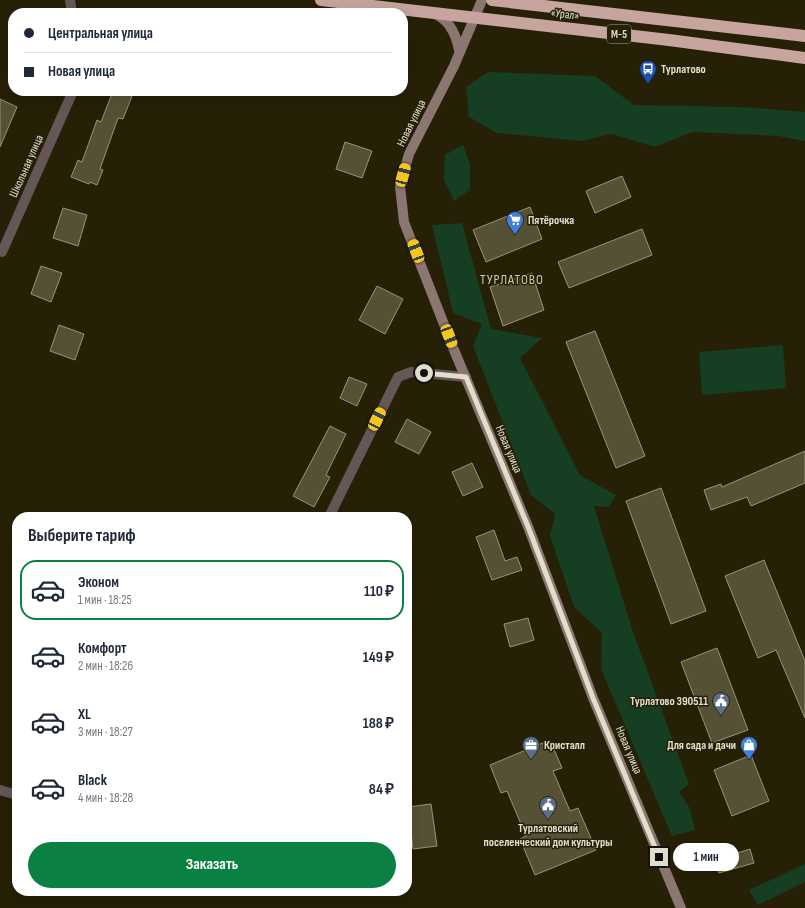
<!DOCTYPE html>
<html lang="ru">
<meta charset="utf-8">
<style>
body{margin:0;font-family:"Sofia Sans Condensed",sans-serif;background:#f2f2f3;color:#1f2937;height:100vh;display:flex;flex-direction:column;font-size:15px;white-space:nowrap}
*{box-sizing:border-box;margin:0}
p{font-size:13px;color:#747a83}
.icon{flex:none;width:22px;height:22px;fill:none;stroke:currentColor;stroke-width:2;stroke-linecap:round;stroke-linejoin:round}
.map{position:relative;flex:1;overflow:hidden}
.side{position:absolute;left:12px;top:512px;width:400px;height:384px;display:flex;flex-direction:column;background:#fff;border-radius:16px;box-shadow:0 4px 16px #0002}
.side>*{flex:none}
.banner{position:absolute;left:8px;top:8px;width:400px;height:88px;border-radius:16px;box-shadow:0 4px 16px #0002;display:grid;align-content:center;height:88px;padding:0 16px;background:#fff}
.end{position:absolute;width:18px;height:18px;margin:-9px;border:5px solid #e1dece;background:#111;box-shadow:0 0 0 2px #111}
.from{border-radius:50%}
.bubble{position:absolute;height:28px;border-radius:14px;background:#fff;box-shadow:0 4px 16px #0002;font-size:13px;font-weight:700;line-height:28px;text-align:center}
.car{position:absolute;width:12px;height:24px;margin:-12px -6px;border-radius:5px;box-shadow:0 0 3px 1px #0007;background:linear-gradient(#f5c518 24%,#345 0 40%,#f5c518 0 76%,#345 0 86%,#f5c518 0)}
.banner b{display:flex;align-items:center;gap:14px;height:38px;font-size:15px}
.banner b+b{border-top:1px solid #e0e1e3}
.banner i{width:10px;height:10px;background:#1f2937}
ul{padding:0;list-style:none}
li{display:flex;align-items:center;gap:12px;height:60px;margin:0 8px 6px;padding:0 8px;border:2px solid transparent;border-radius:16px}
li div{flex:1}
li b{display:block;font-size:15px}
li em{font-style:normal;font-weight:700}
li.on{border-color:#0b8043}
li>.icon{width:36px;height:36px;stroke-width:1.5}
h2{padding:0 16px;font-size:18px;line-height:48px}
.primary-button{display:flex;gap:8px;margin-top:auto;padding:8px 16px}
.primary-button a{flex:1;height:46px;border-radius:24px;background:#0b8043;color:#fff;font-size:16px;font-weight:700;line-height:46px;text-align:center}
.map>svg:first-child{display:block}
.green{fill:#153e23}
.building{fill:#565135;stroke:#9a9477}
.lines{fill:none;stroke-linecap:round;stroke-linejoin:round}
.street{stroke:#655755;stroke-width:10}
.secondary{stroke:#8c7672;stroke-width:10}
.highway{stroke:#c7a49e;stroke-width:12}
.route{stroke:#e1dece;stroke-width:5}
.labels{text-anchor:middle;stroke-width:3;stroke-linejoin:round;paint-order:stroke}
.shield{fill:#252006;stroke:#a9a592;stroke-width:1}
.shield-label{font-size:11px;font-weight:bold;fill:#e1dece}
.street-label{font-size:12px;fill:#e1dece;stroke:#252006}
.poi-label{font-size:12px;font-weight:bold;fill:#e1dece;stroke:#252006;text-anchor:start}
.quarter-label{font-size:14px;letter-spacing:1px;fill:#d0caab;stroke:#252006}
</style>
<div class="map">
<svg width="805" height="908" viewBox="0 0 805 908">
<rect width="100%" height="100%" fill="#252006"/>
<!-- green -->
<g class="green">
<path d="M488 72 595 76 634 105 743 107 805 112V141L778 136 692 132 655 147 611 134 581 141 497 133 469 117 466 87Z"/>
<path d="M463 145 470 164V190L454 201 444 180 445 155Z"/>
<path d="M462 223 491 329 542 338 520 358 580 475 616 495 609 507 594 506 633 632 689 784 679 792 689 807 695 830 672 836 601 669 602 633 574 607 550 536 555 514 531 495 473 346 482 324 453 313 432 225Z"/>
<path d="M783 345 786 388 702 395 699 352Z"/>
<path d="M805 864V882L758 905 749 890Z"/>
</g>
<!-- building -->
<g class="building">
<path d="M113 91H134L123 119 118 118 100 169 103 170 97 185 90 182 89 184 71 177 78 160 82 162 97 120 101 122Z"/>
<path d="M0 99 17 107 0 147Z"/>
<path d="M345 142 372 151 362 178 336 169Z"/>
<path d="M622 176 631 197 595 213 586 191Z"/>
<path d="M530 207 542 239 486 262 473 230Z"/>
<path d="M63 208 87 215 78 246 53 238Z"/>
<path d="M642 229 652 255 569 288 558 262Z"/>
<path d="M41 266 62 273 51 302 31 294Z"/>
<path d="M532 273 544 310 503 326 490 287Z"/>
<path d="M377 286 403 299 385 334 359 320Z"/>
<path d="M59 325 84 334 75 360 50 351Z"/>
<path d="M595 331 645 456 616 468 566 342Z"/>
<path d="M349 377 367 384 357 406 340 398Z"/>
<path d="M407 419 431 432 419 454 395 442Z"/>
<path d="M330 426 346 434 326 475 330 477 314 507 293 496Z"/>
<path d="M805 451V483L751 506 747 497 711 510 704 490 721 484 722 487Z"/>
<path d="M472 463 483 487 463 496 452 472Z"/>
<path d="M661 488 706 611 671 624 626 501Z"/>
<path d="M494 530 505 561 517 557 522 570 492 580 476 537Z"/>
<path d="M764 560 805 661V718L776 650 758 658 725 576Z"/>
<path d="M528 618 534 640 510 647 504 624Z"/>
<path d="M717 648 748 730 712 743 681 662Z"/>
<path d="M550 740 562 768 553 771 570 811 578 808 596 850 535 875 520 839 526 836 507 791 501 793 490 765Z"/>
<path d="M751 755 769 801 732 816 714 770Z"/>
<path d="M431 804 437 846 413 849 408 807Z"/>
<path d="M750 849 754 863 719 873 715 860Z"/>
</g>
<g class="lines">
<!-- street -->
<g class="street">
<path d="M70 0 72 13"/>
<path d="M2 252 73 91"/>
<path d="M329 517 398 377 411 372 466 377"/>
<path d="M0 790 17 795"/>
</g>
<!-- secondary -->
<g class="secondary">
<path d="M482 0 454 66 409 154 400 186 404 222 454 350 529 529 593 698 681 908"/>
<path d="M433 13C449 19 456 34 459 50"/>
</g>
<!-- highway -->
<g class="highway">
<path d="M321 0 669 40 805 58"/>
<path d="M492 0 805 36"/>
</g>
</g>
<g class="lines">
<!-- route -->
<path class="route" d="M424 373 466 377 529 529 593 698 659 857"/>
</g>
<!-- icons -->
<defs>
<symbol id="bus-pin" viewBox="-11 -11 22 30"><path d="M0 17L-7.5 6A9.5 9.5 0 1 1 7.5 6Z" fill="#1a4fb4" stroke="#252006"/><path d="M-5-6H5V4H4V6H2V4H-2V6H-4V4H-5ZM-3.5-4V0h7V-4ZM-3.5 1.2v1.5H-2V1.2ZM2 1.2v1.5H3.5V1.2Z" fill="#fff"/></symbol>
<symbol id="supermarket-pin" viewBox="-11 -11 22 30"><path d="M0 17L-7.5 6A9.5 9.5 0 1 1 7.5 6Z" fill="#3f7fe0" stroke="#252006"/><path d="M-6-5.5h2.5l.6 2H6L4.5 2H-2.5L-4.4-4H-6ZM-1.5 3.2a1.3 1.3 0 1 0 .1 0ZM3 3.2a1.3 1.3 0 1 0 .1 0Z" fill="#fff"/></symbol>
<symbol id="civic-pin" viewBox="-11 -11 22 30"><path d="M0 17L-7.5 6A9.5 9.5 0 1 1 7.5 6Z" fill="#5c6f8a" stroke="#252006"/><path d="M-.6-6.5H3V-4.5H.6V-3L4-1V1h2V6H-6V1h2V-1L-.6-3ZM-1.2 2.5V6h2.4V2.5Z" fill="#fff"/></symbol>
<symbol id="office-pin" viewBox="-11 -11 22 30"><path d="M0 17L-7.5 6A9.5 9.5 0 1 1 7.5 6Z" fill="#5c6f8a" stroke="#252006"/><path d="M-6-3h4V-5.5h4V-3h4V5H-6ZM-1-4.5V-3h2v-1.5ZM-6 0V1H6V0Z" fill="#fff"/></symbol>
<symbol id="shop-pin" viewBox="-11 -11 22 30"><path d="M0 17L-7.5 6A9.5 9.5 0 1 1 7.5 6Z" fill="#3f7fe0" stroke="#252006"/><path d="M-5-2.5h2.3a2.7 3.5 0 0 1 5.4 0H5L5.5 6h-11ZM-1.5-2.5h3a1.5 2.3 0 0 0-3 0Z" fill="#fff"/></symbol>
</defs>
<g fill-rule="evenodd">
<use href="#bus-pin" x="638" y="59" width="20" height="27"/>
<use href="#supermarket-pin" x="505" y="210" width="20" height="27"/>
<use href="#civic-pin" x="711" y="691" width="20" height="27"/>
<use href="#office-pin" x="521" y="735" width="20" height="27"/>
<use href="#shop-pin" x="739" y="735" width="20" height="27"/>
<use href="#civic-pin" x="538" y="795" width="20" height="27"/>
</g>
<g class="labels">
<!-- shield labels -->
<rect class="shield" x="607" y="25" width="24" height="18" rx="3"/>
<g class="shield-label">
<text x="619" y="38">М-5</text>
</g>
<!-- street labels -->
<g class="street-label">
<text transform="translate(565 14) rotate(7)" y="4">«Урал»</text>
<text transform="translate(411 123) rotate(-64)" y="4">Новая улица</text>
<text transform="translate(26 166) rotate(-66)" y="4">Школьная улица</text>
<text transform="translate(509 449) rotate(67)" y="4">Новая улица</text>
<text transform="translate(629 750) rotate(67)" y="4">Новая улица</text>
</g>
<!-- poi labels -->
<g class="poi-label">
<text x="661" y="73">Турлатово</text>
<text x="528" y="224">Пятёрочка</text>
<text x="708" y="705" text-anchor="end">Турлатово 390511</text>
<text x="544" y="749">Кристалл</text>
<text x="736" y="749" text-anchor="end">Для сада и дачи</text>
<text x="548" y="832" text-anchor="middle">Турлатовский<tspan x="548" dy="14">поселенческий дом культуры</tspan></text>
</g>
<!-- quarter labels -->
<g class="quarter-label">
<text x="512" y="284">ТУРЛАТОВО</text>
</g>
</g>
</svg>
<i class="end from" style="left:424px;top:373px"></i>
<i class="end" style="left:659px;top:857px"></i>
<div class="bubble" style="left:673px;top:843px;width:66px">1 мин</div>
<i class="car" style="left:403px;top:175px;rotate:15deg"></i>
<i class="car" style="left:416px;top:251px;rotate:339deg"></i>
<i class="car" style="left:449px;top:336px;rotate:159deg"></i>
<i class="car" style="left:377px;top:419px;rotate:26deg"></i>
<div class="banner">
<b><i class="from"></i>Центральная улица</b>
<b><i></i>Новая улица</b>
</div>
<section class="side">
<h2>Выберите тариф</h2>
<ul>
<li class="on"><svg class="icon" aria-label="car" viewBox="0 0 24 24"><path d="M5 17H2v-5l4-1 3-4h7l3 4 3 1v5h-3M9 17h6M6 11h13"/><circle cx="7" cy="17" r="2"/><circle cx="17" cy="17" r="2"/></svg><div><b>Эконом</b><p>1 мин · 18:25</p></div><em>110 ₽</em></li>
<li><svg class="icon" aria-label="car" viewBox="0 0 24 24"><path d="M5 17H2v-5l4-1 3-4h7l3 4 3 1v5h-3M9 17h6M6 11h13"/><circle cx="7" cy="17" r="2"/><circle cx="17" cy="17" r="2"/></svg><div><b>Комфорт</b><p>2 мин · 18:26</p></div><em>149 ₽</em></li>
<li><svg class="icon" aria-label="car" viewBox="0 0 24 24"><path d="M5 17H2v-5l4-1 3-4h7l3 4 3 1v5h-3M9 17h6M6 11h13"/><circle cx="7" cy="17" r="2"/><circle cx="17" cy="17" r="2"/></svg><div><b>XL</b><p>3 мин · 18:27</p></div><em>188 ₽</em></li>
<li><svg class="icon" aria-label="car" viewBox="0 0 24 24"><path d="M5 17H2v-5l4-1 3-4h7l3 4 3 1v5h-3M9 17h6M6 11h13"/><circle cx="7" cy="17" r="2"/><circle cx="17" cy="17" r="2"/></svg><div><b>Black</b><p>4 мин · 18:28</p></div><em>84 ₽</em></li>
</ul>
<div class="primary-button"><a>Заказать</a></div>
</section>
</div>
